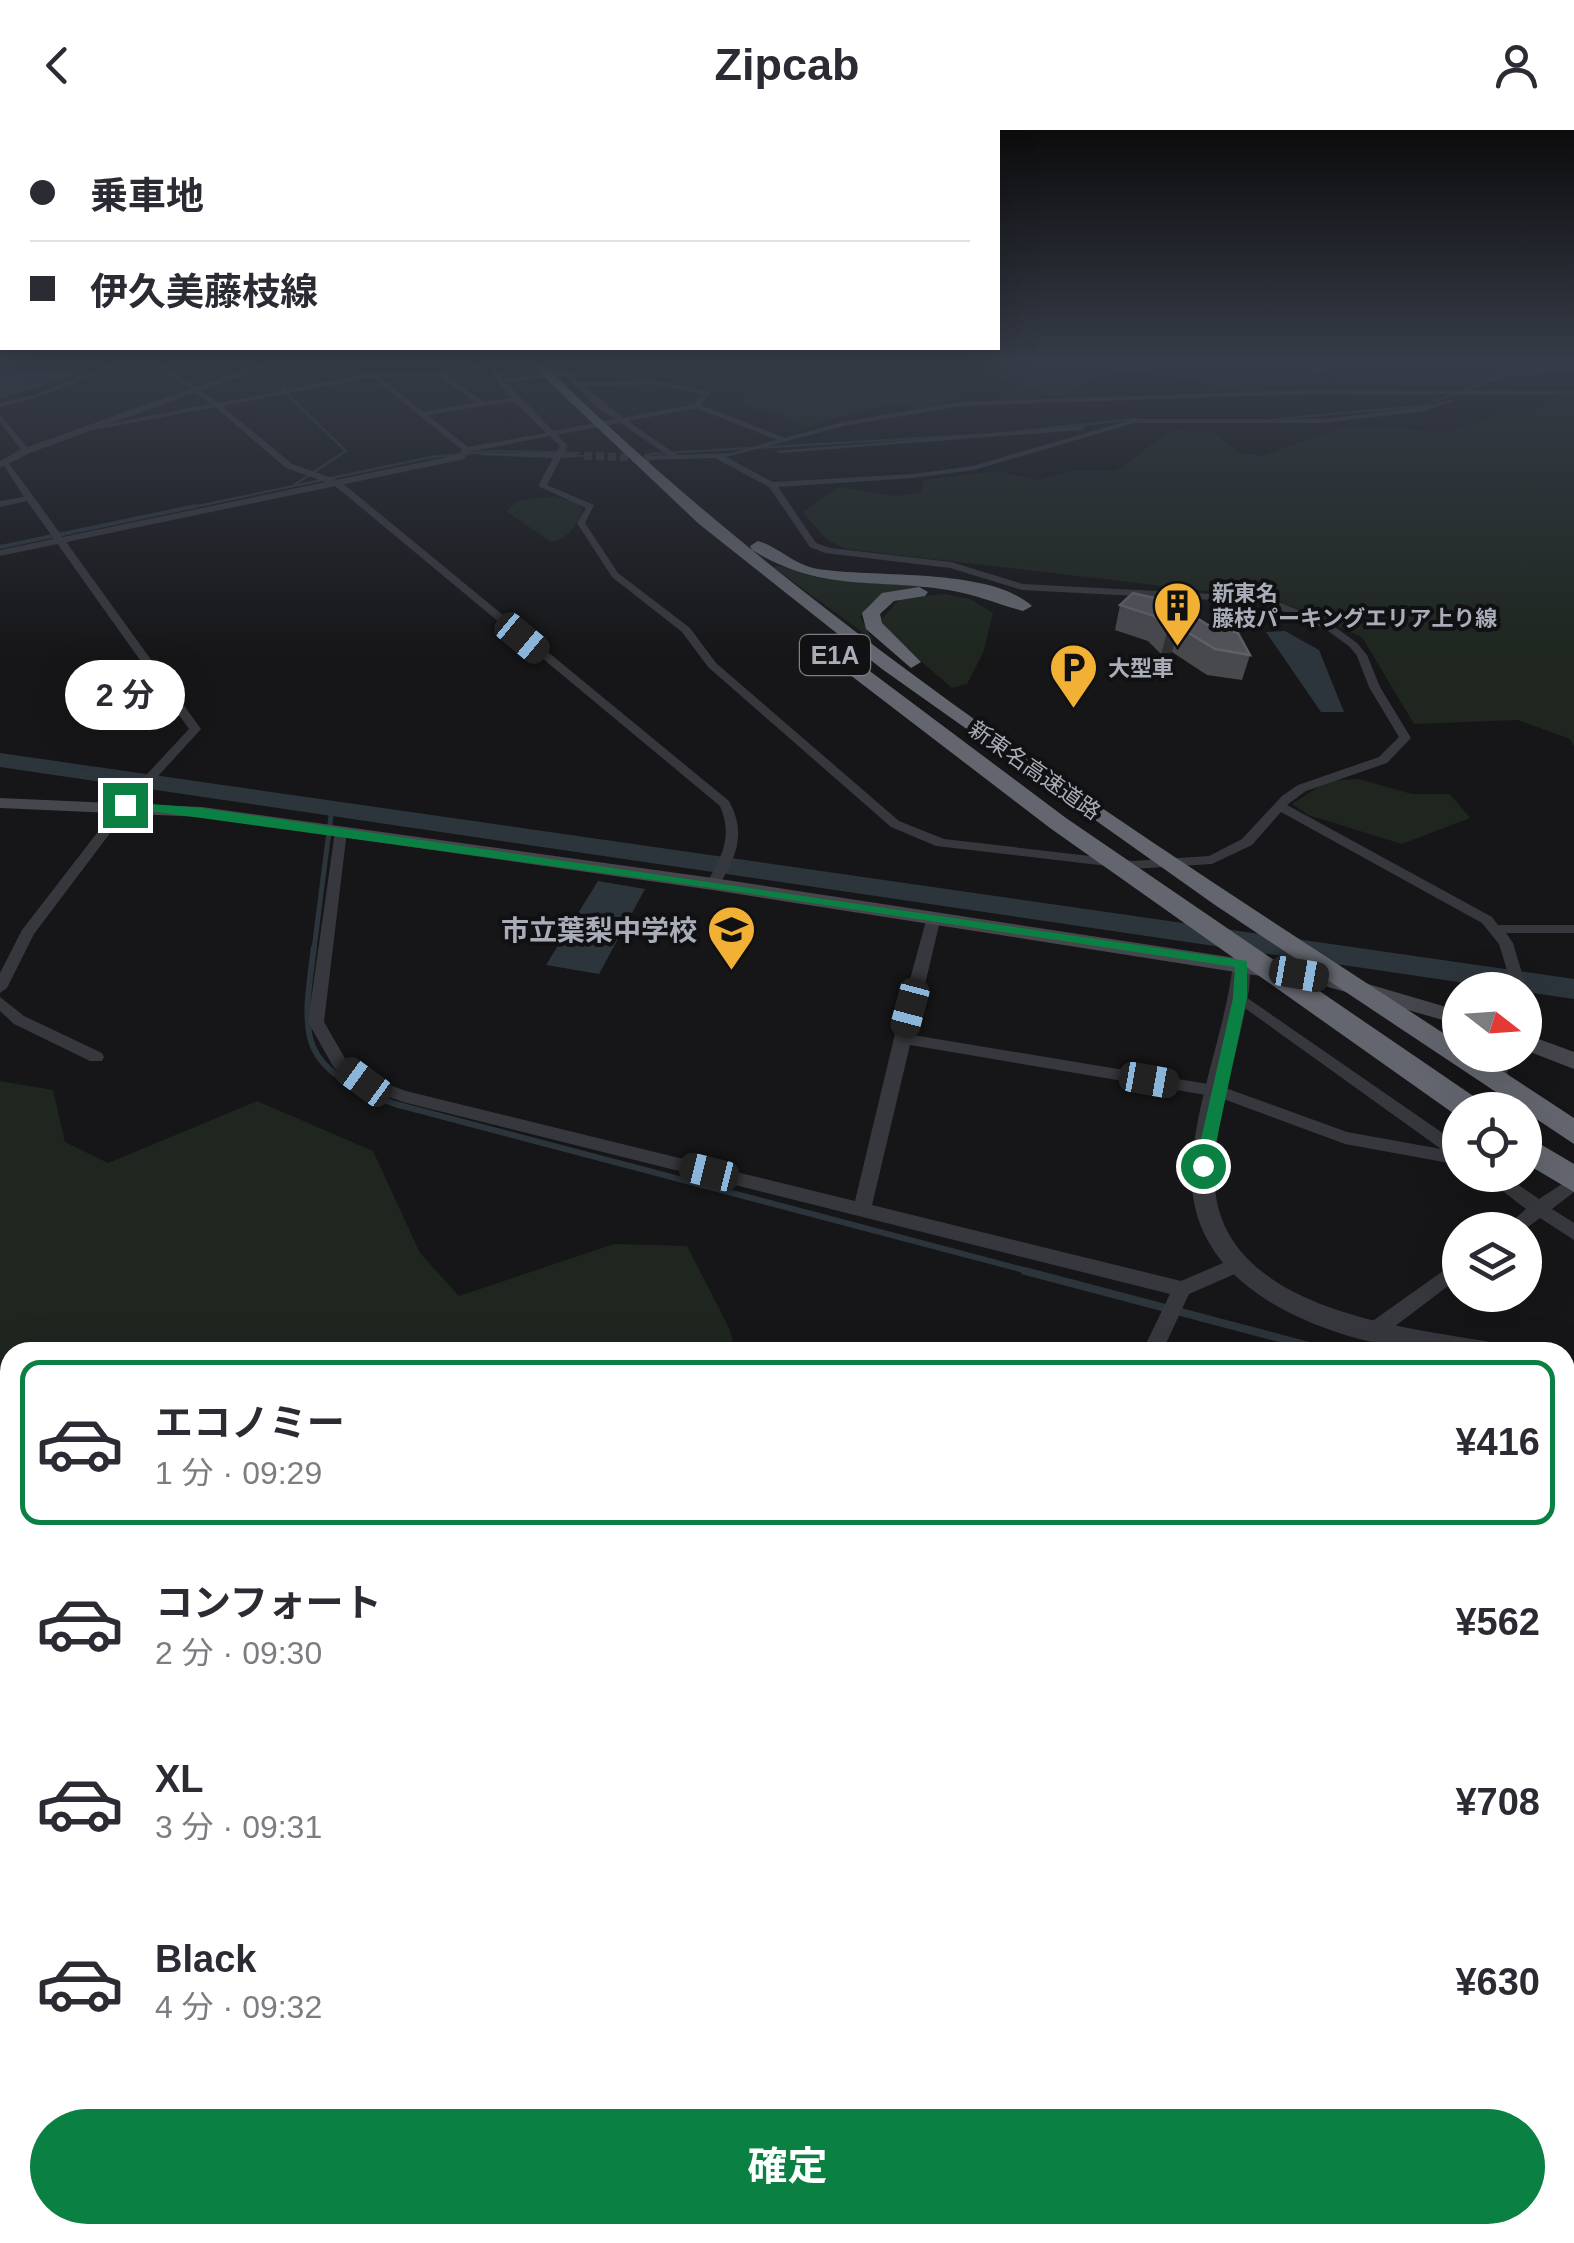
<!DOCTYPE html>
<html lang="ja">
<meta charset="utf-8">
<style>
body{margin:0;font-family:Helvetica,"Noto Sans JP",sans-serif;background:#f2f2f3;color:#2b2b33;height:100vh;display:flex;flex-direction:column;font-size:38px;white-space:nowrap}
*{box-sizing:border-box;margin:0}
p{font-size:32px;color:#7c7c81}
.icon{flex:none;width:55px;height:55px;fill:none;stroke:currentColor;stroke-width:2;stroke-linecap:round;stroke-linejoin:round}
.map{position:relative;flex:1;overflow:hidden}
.panel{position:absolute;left:0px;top:1212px;width:1575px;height:902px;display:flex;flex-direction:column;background:#fff;border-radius:30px 30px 0 0;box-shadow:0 10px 40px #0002}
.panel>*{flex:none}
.banner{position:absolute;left:0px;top:0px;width:1000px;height:220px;box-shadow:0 10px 40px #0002;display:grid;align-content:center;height:220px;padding:0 30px;background:#fff}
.needle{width:65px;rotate:107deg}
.controls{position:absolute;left:1442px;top:842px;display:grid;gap:20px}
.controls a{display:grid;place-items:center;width:100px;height:100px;border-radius:50%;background:#fff;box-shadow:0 10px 40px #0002;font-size:50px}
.end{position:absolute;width:45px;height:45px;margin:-22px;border:12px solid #0b8043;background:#fff;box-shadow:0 0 0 5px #fff}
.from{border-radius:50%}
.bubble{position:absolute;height:70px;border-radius:35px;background:#fff;box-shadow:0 10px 40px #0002;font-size:32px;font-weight:700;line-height:70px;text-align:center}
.car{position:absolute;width:30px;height:60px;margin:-30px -15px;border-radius:12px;box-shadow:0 0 8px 2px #0007;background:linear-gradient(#222 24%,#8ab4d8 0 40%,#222 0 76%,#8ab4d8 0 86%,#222 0)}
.banner b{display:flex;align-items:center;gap:35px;height:95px;font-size:38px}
.banner b+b{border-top:2px solid #e1e1e2}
.banner i{width:25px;height:25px;background:#2b2b33}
ul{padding:18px 0 0;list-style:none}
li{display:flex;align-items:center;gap:30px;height:165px;margin:0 20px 15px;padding:0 10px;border:5px solid transparent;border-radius:20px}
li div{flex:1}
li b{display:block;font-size:38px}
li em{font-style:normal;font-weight:700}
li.current{border-color:#0b8043}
li>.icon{width:90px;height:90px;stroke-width:1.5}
.primary-button{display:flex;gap:20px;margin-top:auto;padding:20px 30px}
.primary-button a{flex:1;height:115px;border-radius:60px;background:#0b8043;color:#fff;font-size:40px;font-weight:700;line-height:115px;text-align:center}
header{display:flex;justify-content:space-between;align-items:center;height:130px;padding:0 30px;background:#fff;font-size:45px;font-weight:700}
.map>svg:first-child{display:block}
.green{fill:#1e261f}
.water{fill:#2c353c}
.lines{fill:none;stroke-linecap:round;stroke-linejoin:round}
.stream-far4{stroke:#2c353c;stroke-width:2.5}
.stream-far3{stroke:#2c353c;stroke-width:4}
.stream-far2{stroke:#2c353c;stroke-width:5}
.stream-far1{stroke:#2c353c;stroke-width:6}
.stream{stroke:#2c353c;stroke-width:8}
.river{fill:#2c353c;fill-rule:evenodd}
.minor-tunnel{stroke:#333438;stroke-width:8;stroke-dasharray:8 4;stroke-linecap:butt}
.minor{fill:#37383d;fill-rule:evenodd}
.tertiary{fill:#37383d;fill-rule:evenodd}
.secondary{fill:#45474d;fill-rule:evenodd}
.motorway{fill:#63666e;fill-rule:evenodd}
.wall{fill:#47494d}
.shaded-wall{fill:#2f3033}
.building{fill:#525359;stroke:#5f6168;stroke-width:2.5}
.route{fill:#0b8043}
.labels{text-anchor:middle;stroke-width:8;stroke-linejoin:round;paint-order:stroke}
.far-poi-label{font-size:22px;font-weight:bold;fill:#a8adb8;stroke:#111113;text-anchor:start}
.far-street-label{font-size:22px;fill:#a8adb8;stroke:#111113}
.shield{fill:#111113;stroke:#7b7e86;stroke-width:2.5}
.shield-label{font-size:25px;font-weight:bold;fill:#a8adb8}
.poi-label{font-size:28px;font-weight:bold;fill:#a8adb8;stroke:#111113;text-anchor:end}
</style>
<header><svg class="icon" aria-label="back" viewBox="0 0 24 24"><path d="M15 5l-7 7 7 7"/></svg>Zipcab<svg class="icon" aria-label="person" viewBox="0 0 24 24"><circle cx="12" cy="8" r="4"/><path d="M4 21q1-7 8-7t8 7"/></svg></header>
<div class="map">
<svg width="1574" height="2113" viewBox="0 0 1574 2113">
<rect width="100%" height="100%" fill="#161618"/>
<!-- green -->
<g class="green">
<path d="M636 230H973V236L962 240 967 245 961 251 960 267C929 286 904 272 872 278 851 282 829 291 808 297L771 279H751L742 270 743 260 753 257 734 248 687 251 696 243 695 236 662 239Z"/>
<path d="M988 230H1574V238L1514 242 1466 256 1333 255 1338 245 1330 254 1264 257 1261 262C1202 262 1118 215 1061 268L992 247Z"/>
<path d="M1574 264V616L1570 609 1518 590 1414 594 1362 507 1275 469 846 419 827 410 803 382 838 357 896 366 921 362 924 350 996 341 1039 350 1070 341H1116L1171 300 1213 302 1239 323 1262 326 1341 298 1399 297 1442 304 1500 284 1531 285 1557 266Z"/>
<path d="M553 366 576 372 583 380C576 395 569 409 551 412L506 381 518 371Z"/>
<path d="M779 436 819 448 932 456C901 460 877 459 860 487L873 510 773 437Z"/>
<path d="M944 464 970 469 993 483 983 523 967 554 952 558 886 501 881 490 900 469Z"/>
<path d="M1359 649 1412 664H1450L1470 688 1402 714 1308 685 1292 674 1327 651Z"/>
<path d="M0 951 53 960 65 1012 108 1033 257 971 373 1021 420 1123 459 1166 614 1114 687 1116 729 1198 736 1222H10V2105H299L298 2113H0Z"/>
<path d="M1565 1255 1574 1261V1746L1565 1740Z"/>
<path d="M1574 1981V2113H799L807 2105H1565V1982Z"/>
</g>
<!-- water -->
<g class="water">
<path d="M53 239 84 242 0 269V244Z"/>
<path d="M1285 501 1319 520 1344 582H1321L1266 502Z"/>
<path d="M598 751 645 759 599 844 546 835Z"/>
</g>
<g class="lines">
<!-- stream-far4 -->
<g class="stream-far4">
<path d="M238 230 282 245 284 261 346 321 294 355"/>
<path d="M1279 289 1423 276 1506 244 1574 239"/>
<path d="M650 324 992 304 1137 289"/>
<path d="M184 379 432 327 492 321 579 323"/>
</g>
<!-- stream-far3 -->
<path class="stream-far3" d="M0 417 196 376"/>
<!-- stream-far2 -->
<path class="stream-far2" d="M314 819 332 678"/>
<!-- stream-far1 -->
<path class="stream-far1" d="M314 817C301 912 298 937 395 974L1035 1143"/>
<!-- stream -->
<g class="stream">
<path d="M1025 1141 1332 1222"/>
<path d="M1565 1281 1574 1283"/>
</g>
<!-- river -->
<path class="river" d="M0 623 1574 849V869L0 637Z"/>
<!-- minor-tunnel -->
<path class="minor-tunnel" d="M584 326 650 328"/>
<!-- minor -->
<g class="minor">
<path d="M122 230H132L41 266 0 277V273L37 264Z"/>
<path d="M150 230H158L218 273 373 243H422L485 234 482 230H489L503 249 562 242 550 230 561 234 592 230 564 237 580 252 654 250 710 262 701 275 785 308 843 292 961 272 1308 260 1574 261V265L1308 264 961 276 844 296 726 327 773 352 913 344 973 336 1134 289H1324L1423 277 1454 269V271L1424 281 1324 293H1134L974 340 913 348 778 357 816 413 830 418 951 432 1023 454 1251 466 1282 473 1331 494 1357 513 1367 525 1380 557 1411 608 1387 633 1306 661 1287 675 1492 787 1498 795H1574V803H1506L1513 813 1527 860 1525 863V860H1513L1499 814 1482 793 1281 682 1252 715 1212 734 1133 739 936 716 891 697 708 537 682 502 612 447 577 393 586 378 538 356 553 328 478 325 482 323H556L560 316 550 306 469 322 464 329H458L462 320 372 247 222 276 292 334 340 351 729 671C747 704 736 727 718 757H708L706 754C722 726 733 707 720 676L334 355 286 338 215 277 78 303 81 299 211 274ZM487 237 511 268 484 272 444 244ZM437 245 476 273 423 282 380 247ZM566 246 600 280 615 289 553 301 506 252ZM654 254 703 264 695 274 623 288 584 256ZM514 271 546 303 468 317 427 285ZM696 278 777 310 732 323 677 325 628 291ZM620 293 667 325 650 326 647 330 715 328 769 357 810 417 825 423 950 438 1022 460 1251 472 1275 478 1324 498 1350 517 1357 526 1369 557 1399 607 1379 627 1298 655 1282 666 1242 709 1209 726 1133 731 944 709 899 691 716 533 690 498 618 443 585 393 594 375 547 355 561 328 588 326 564 323 568 316 557 305Z"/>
<path d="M1328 230H1334V237L1310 243 1307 241 1329 235Z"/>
<path d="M0 285 29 319V323H23L0 292Z"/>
<path d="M1085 296 1082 300 779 323 775 321Z"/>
<path d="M1 331H7L33 366 201 599 129 678 34 804 7 858 0 863V843L22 800 121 672 189 599 27 371 0 377V371L24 367Z"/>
<path d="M341 697 347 701 324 892 346 930 370 948 406 961 855 1071 894 908 927 787 934 783 941 787 913 905 1220 956 1347 1002 1441 1019 1235 871 1233 868 1240 863 1460 1015V1035L1345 1014 1218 967 910 915 872 1075 1181 1151 1237 1127 1244 1130 1246 1135 1244 1140 1189 1164 1162 1222H1142L1170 1164 403 972 358 956 334 938 308 892 335 701Z"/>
<path d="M0 867 24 886 102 923 104 927 102 931H90L14 894 0 881Z"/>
<path d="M1496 925H1512L1507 943 1516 955 1514 959H1502L1491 944Z"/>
<path d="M1482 1045H1504L1539 1069 1574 1046V1062L1552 1079 1574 1093V1110L1540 1088 1524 1100H1502L1526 1079Z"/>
<path d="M1460 1129V1147L1378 1209 1371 1211 1364 1209 1361 1203 1364 1197Z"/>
<path d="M331 2105H363L360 2113H328Z"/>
<path d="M675 2105H711L707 2113H671Z"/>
</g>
<!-- tertiary -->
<g class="tertiary">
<path d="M271 230H284L30 323 0 338V331L22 319Z"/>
<path d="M461 324 465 329 0 426V420Z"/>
<path d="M1242 828 1251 834 1249 860C1239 918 1219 975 1215 1033 1203 1173 1384 1195 1486 1211L1495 1214 1498 1222C1474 1222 1447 1225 1422 1222 1321 1207 1184 1159 1192 1036 1196 968 1225 902 1233 834Z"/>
<path d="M1565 1233 1574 1236V1258L1565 1255Z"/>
</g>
<!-- secondary -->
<g class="secondary">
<path d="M0 668 202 677 713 748 1327 842 1460 881V895L1325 856 713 760 202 687 0 678Z"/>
<path d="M1525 904 1574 922V939L1525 920Z"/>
</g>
<!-- motorway -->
<g class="motorway">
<path d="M526 230H539C812 499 1140 705 1460 914V925H1478L1574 988V1014L1215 775 882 539 699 394Z"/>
<path d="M758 411C778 417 792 433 813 438 871 449 988 436 1032 476L1023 481C997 474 975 464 948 460 872 448 822 463 752 420L750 416Z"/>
<path d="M919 457 928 462 925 466 894 471 880 484 882 493 921 532 911 538 866 499 862 483 882 463Z"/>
<path d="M841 530H855L1066 688 1482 972 1486 980H1460V988L1050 698 841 538Z"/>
<path d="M1525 1005 1574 1034V1062L1525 1033Z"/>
</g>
</g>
<!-- wall -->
<path class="wall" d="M1133 463 1250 525 1242 550 1207 545 1172 522 1161 524 1148 511 1115 500 1120 475Z"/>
<!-- shaded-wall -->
<path class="shaded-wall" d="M1179 497 1172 522 1161 524 1168 499Z"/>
<!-- building -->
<path class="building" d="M1133 463 1171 472 1208 495 1238 503 1250 525 1215 519 1179 497 1168 499 1154 486 1120 475Z"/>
<!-- sky -->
<linearGradient id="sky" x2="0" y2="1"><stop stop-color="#0c0c0d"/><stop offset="0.44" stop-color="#363c48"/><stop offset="1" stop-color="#363c48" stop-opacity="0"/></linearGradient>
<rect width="1574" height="526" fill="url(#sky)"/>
<!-- route -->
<path class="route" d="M125 672 202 678 1247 831V868L1211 1036 1203 1042 1195 1036 1233 868 1235 837 713 758 121 677Z"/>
<!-- icons -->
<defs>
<symbol id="building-pin" viewBox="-11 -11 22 30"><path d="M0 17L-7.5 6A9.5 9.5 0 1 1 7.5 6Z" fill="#f2b134" stroke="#111113"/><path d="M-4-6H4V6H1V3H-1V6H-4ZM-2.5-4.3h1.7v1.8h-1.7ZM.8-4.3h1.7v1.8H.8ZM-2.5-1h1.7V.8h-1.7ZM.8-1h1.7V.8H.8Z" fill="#111"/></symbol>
<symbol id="parking-pin" viewBox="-11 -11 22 30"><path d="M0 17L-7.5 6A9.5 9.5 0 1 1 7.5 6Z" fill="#f2b134" stroke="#111113"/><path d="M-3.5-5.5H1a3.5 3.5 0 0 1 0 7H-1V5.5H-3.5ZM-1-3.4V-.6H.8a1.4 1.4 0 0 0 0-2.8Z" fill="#111"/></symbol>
<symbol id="school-pin" viewBox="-11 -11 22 30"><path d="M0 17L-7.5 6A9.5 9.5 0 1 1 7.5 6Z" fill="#f2b134" stroke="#111113"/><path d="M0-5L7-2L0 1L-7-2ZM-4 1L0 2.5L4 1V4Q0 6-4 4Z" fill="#111"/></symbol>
</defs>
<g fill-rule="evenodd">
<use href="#building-pin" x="1150" y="448" width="55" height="75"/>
<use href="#parking-pin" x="1046" y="510" width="55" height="75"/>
<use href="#school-pin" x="704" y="772" width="55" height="75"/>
</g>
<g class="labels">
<!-- far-poi labels -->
<g class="far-poi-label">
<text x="1212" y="471">新東名<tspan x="1212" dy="25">藤枝パーキングエリア上り線</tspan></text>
<text x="1108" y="546">大型車</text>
</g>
<!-- far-street labels -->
<g class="far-street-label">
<text transform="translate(1035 640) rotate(35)" y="8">新東名高速道路</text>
</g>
<!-- shield labels -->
<rect class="shield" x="800" y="505" width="70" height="40" rx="8"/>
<g class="shield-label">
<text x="835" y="534">E1A</text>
</g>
<!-- poi labels -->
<g class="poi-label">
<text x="697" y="810">市立葉梨中学校</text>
</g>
</g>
</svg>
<div class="controls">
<a><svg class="needle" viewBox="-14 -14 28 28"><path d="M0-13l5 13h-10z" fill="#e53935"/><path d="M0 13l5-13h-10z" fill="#7c7c81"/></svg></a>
<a><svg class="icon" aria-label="locate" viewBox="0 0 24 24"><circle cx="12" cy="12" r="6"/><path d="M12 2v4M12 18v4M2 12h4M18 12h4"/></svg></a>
<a><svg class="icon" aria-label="layers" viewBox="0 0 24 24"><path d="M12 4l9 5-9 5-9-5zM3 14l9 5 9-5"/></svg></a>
</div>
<i class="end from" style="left:1203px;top:1036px"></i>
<i class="end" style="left:125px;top:675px"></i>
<div class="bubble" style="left:65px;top:530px;width:120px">2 分</div>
<i class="car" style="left:522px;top:508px;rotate:130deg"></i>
<i class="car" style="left:1299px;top:844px;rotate:100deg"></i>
<i class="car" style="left:910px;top:878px;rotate:195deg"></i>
<i class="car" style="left:1149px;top:950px;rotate:100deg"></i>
<i class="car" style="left:364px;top:952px;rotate:306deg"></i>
<i class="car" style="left:709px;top:1042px;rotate:284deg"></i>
<div class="banner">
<b><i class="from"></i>乗車地</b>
<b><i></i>伊久美藤枝線</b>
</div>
<section class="panel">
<ul>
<li class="current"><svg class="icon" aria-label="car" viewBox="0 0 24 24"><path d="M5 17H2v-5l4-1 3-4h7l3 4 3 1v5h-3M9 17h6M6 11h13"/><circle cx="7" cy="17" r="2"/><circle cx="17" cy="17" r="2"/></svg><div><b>エコノミー</b><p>1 分 · 09:29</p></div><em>¥416</em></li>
<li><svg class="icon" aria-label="car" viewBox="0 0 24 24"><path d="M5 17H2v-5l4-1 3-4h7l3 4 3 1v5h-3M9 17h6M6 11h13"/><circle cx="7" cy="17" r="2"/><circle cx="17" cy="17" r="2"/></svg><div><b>コンフォート</b><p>2 分 · 09:30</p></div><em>¥562</em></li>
<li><svg class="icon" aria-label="car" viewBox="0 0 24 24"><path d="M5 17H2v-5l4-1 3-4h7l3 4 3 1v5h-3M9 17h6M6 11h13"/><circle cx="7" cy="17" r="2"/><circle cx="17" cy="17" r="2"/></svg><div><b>XL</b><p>3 分 · 09:31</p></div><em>¥708</em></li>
<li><svg class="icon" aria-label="car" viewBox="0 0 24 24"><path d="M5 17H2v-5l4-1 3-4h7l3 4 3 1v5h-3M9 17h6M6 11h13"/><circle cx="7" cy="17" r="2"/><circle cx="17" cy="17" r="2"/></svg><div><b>Black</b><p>4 分 · 09:32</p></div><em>¥630</em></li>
</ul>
<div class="primary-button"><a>確定</a></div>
</section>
</div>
